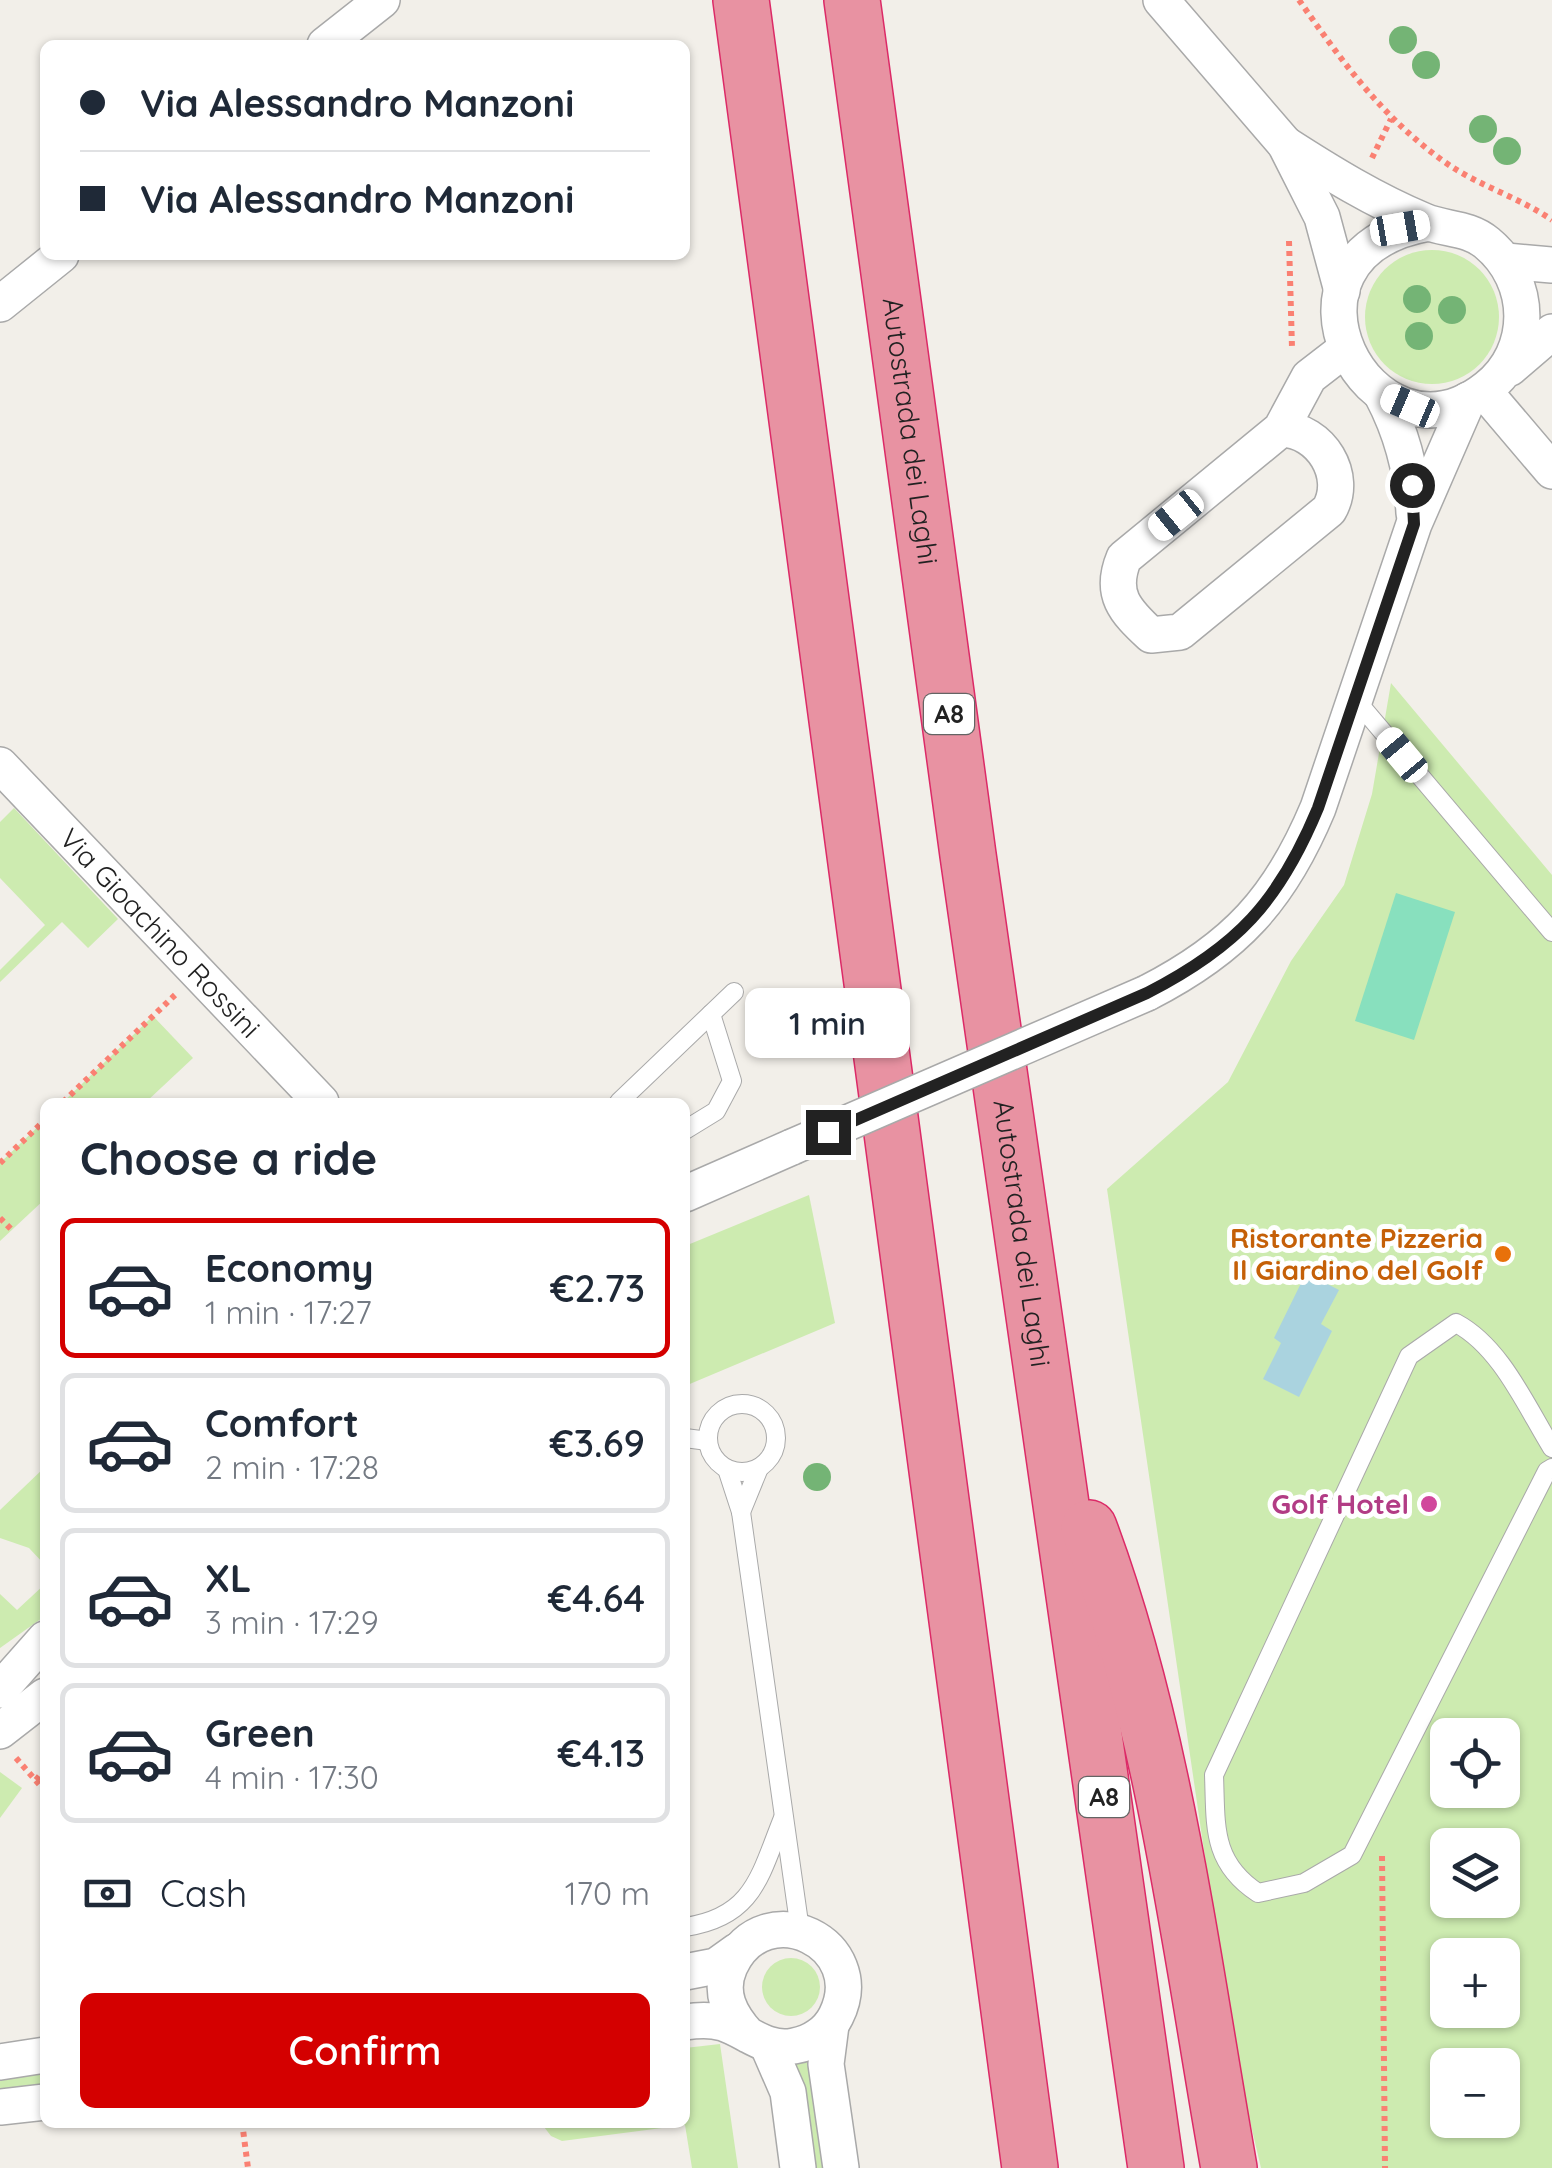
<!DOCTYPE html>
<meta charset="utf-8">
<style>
body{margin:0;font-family:Quicksand,sans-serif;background:#f2f2f3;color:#1f2937;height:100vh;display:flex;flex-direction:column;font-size:38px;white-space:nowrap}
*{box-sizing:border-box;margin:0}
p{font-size:32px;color:#747a83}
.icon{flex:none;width:55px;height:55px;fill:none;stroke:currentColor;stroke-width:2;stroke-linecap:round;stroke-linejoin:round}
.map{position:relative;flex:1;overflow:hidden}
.sheet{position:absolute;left:40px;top:1098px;width:650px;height:1030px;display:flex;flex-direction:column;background:#fff;border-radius:15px;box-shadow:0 2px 8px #0004}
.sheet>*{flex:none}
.banner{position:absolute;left:40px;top:40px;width:650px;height:220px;border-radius:15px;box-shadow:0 2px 8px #0004;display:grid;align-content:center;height:220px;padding:0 40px;background:#fff}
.buttons{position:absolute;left:1430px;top:1718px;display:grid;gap:20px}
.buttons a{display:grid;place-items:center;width:90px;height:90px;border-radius:15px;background:#fff;box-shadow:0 2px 8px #0004;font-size:50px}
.end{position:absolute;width:45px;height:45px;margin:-22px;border:12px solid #222;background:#fff;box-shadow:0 0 0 5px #fff}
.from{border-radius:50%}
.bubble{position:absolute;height:70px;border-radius:15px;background:#fff;box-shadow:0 2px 8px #0004;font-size:32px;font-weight:600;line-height:70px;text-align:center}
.car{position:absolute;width:30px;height:60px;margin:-30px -15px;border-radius:12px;box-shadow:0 0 8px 2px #0007;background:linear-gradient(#fff 24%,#345 0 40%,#fff 0 76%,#345 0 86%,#fff 0)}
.banner b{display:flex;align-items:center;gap:35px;height:95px;font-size:38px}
.banner b+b{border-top:2px solid #e0e1e3}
.banner i{width:25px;height:25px;background:#1f2937}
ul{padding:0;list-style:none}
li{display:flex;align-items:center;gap:30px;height:140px;margin:0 20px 15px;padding:0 20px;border:5px solid #e0e1e3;border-radius:15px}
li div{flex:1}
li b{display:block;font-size:38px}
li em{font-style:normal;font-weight:600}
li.current{border-color:#d40000}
li>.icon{width:90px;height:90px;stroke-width:1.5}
h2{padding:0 40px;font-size:45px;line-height:120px}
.pay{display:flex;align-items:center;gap:25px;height:110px;padding:0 40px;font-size:38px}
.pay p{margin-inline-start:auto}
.cta{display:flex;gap:20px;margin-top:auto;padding:20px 40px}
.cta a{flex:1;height:115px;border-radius:15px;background:#d40000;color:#fff;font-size:40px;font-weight:600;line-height:115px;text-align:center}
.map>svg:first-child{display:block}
.grass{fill:#cdebb0;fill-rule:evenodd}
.pitch{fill:#88e0be}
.water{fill:#aad3df}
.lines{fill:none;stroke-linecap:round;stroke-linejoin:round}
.service-casing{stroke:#a9a9a9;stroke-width:20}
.minor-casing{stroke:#a9a9a9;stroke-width:38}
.motorway-casing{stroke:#dc2a67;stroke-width:58}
.path{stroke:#fa8072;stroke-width:6;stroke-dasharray:5 5;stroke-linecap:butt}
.service{stroke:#fff;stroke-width:18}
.minor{stroke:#fff;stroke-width:35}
.motorway{stroke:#e892a2;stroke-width:55}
.minor-bridge-casing{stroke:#a9a9a9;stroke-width:38;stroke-linecap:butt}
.minor-bridge{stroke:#fff;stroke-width:35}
.tree{fill:#74b475}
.route{stroke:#222;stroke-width:12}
.food-dot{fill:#e8710a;stroke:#fff;stroke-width:4}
.hotel-dot{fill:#d1479c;stroke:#fff;stroke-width:4}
.labels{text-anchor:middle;stroke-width:10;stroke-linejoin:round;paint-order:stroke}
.shield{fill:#fff;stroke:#646464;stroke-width:2.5}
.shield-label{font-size:25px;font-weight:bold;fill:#222}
.street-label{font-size:28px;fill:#222;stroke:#fff}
.food-label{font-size:28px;font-weight:bold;fill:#c56008;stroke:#fff;text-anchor:end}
.hotel-label{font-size:28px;font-weight:bold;fill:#b23c85;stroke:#fff;text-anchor:end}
</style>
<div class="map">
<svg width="1552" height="2168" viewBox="0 0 1552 2168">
<rect width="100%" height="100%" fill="#f2efe9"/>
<!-- grass -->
<g class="grass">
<circle cx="1432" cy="317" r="67"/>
<path d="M1391 683 1552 875V2168H1261L1233 2048 1107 1189 1228 1082 1291 961 1344 885 1372 794ZM1448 1735H1502V1790H1448ZM1448 1845H1502V1900H1448ZM1448 1955H1502V2010H1448ZM1448 2065H1502V2120H1448Z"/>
<path d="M14 808 118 919 88 948 62 922 0 982V970L45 925 0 878V822Z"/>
<path d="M153 1016 193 1058 146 1102H63Z"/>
<path d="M45 1120V1199L0 1241V1163Z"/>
<path d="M809 1195 835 1323 685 1386V1246Z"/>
<path d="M45 1467V1565L29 1548 0 1538V1510Z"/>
<path d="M45 1584V1616L0 1648V1594L17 1610Z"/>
<path d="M0 1772 22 1788 0 1818Z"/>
<circle cx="791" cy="1987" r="29"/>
<path d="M720 2044 738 2168H692L685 2125 562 2141 551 2136 541 2123 685 2122V2048Z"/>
<path d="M812 2058 828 2168H811L795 2061Z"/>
<path d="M45 2071V2085L0 2090V2077Z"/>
</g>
<!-- pitch -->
<path class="pitch" d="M1396 893 1455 912 1414 1040 1355 1021Z"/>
<!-- water -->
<path class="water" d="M1306 1273 1339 1290 1321 1324 1332 1331 1299 1397 1263 1379 1281 1343 1274 1338Z"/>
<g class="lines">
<defs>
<g id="service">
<path d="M1355 699 1552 932"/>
<path d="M619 1102 734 992"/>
<path d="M685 1130 716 1111 732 1081 711 1014"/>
<circle cx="742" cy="1438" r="34"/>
<path d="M685 1438 708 1441"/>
<path d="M1552 1448C1526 1406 1501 1347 1456 1323L1409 1356 1214 1775C1216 1825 1211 1862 1258 1893L1304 1883 1352 1855 1547 1471 1552 1468"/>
<path d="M727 1469 741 1512 800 1930"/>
<path d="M741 1512 759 1468"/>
<path d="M685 1927C754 1917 760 1875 783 1818"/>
</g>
<g id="minor">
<path d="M1161 0 1285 144 1322 217 1342 291"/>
<path d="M325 45 382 0"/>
<path d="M1285 144C1330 173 1374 200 1424 221 1445 230 1468 227 1487 243 1533 281 1534 351 1487 388 1371 480 1252 254 1429 223"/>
<path d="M1506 261 1552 265"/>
<path d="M0 304 61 255"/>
<path d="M1510 368 1552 332"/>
<path d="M1484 391 1552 471"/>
<path d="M1382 395C1402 433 1412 470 1414 513"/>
<path d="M1281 429C1321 430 1349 476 1329 510L1180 632 1151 635C1125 611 1109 594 1124 558L1281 429 1309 377 1344 350"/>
<path id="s1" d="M0 765 321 1102"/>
<path d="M1147 993C1235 948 1280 899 1318 808L1414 524 1468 400"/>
<path d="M685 1194 792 1147"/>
<path d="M0 1690 45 1639"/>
<path d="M0 1731 45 1696"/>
<path d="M685 1972 716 1966 737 1951"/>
<path d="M685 2022C698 2020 710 2019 723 2023 747 2031 767 2052 794 2046 812 2043 828 2032 836 2016 872 1944 765 1891 730 1966 718 1993 730 2015 748 2035"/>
<path d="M831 2025 826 2064 841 2168"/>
<path d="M768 2046 788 2092 798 2168"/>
<path d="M0 2062 45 2055"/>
<path d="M0 2107 45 2102"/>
</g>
<g id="motorway">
<path d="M741 0 1030 2168"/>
<path id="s2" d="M852 0 968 855 1156 2168"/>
<path d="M1089 1528C1165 1732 1191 1954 1229 2168"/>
</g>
</defs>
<!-- service casing -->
<use href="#service" class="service-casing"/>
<!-- minor casing -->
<use href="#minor" class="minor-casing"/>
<!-- motorway casing -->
<use href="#motorway" class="motorway-casing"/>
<!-- path -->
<g class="path">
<path d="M1299 0C1343 63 1385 121 1449 165 1480 186 1520 198 1552 220"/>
<path d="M1372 158 1391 119"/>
<path d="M1289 241 1292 348"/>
<path d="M63 1102 175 995"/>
<path d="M0 1163 45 1120"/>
<path d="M0 1218 12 1230"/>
<path d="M16 1758 45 1791"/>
<path d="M36 1780 45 1769"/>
<path d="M1382 1856 1385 2168"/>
<path d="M242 2122 248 2168"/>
</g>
<!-- service -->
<use href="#service" class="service"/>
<!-- minor -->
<use href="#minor" class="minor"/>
<!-- motorway -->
<use href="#motorway" class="motorway"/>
<defs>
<path id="minor-bridge" d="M792 1147 1147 993"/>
</defs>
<!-- minor-bridge casing -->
<use href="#minor-bridge" class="minor-bridge-casing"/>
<!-- minor-bridge -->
<use href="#minor-bridge" class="minor-bridge"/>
</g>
<!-- trees -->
<g class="tree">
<circle cx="1403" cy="40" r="14"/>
<circle cx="1426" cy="65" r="14"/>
<circle cx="1483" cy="129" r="14"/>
<circle cx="1507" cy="151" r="14"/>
<circle cx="1417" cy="299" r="14"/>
<circle cx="1452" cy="310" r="14"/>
<circle cx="1419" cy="336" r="14"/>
<circle cx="817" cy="1477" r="14"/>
</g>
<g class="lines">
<!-- route -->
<path class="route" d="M828 1132 1147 993C1237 947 1279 902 1318 808L1414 524 1412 485"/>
</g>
<!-- markers -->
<circle class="food-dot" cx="1503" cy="1254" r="10"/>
<circle class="hotel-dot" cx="1429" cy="1504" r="10"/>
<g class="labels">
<!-- shield labels -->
<g class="shield">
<rect x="924" y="694" width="50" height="40" rx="8"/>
<rect x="1079" y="1777" width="50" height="40" rx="8"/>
</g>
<g class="shield-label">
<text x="949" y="723">A8</text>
<text x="1104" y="1806">A8</text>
</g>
<!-- street labels -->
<g class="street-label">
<text dy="10" stroke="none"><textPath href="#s2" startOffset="435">Autostrada dei Laghi</textPath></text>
<text dy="10" stroke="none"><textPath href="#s1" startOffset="232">Via Gioachino Rossini</textPath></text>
<text dy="10" stroke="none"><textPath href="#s2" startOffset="1245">Autostrada dei Laghi</textPath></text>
</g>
<!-- food labels -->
<g class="food-label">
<text x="1483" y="1248">Ristorante Pizzeria<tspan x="1483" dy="32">Il Giardino del Golf</tspan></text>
</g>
<!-- hotel labels -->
<g class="hotel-label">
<text x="1409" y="1514">Golf Hotel</text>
</g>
</g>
</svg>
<div class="buttons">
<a><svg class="icon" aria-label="locate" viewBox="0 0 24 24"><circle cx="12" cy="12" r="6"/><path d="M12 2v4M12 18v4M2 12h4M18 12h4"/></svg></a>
<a><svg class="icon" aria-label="layers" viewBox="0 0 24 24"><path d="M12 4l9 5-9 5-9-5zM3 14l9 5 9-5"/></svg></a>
<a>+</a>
<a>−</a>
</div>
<i class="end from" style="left:1412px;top:485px"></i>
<i class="end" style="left:828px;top:1132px"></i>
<div class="bubble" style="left:745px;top:988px;width:165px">1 min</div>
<i class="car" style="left:1400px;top:228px;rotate:80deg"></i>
<i class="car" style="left:1410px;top:406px;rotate:293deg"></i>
<i class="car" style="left:1176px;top:515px;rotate:231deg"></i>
<i class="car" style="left:1402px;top:755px;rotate:320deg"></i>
<div class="banner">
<b><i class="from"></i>Via Alessandro Manzoni</b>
<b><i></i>Via Alessandro Manzoni</b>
</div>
<section class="sheet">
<h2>Choose a ride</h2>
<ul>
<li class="current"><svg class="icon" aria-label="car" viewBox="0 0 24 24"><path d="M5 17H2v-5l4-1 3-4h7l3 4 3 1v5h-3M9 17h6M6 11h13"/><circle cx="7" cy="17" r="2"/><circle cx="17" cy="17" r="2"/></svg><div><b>Economy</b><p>1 min · 17:27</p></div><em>€2.73</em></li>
<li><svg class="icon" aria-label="car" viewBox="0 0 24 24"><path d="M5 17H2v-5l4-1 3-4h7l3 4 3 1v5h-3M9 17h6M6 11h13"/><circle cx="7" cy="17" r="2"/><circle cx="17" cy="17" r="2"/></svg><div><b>Comfort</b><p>2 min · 17:28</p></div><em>€3.69</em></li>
<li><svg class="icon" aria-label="car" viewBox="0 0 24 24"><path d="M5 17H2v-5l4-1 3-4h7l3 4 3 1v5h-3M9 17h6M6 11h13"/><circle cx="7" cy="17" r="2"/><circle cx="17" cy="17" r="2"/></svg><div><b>XL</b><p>3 min · 17:29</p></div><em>€4.64</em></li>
<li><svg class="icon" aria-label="car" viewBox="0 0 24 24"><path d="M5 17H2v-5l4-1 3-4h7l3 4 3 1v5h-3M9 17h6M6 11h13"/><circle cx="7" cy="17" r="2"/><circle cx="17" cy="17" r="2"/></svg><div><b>Green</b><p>4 min · 17:30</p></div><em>€4.13</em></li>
</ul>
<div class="pay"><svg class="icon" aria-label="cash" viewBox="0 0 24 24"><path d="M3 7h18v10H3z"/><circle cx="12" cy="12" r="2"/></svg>Cash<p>170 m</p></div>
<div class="cta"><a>Confirm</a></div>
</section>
</div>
